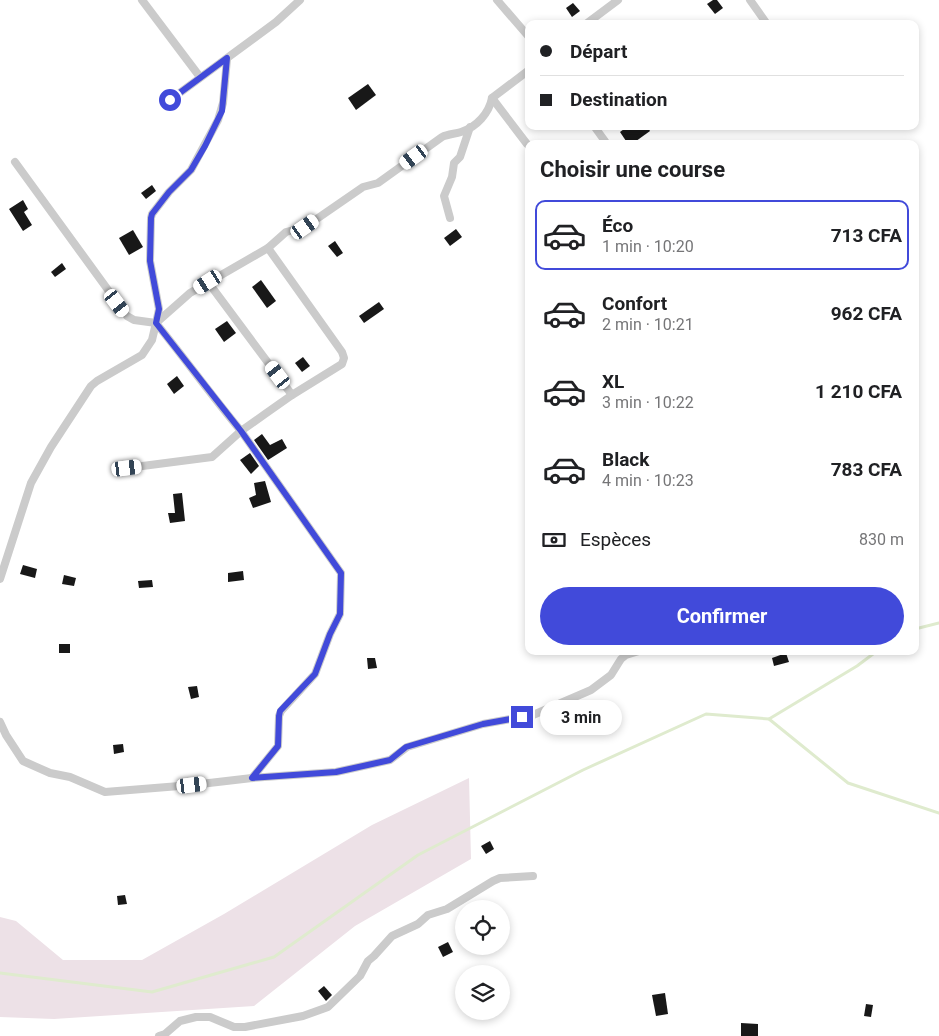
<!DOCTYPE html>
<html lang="fr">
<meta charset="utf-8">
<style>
body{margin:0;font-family:Roboto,sans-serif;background:#f6f6f6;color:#202124;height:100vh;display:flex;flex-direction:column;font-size:19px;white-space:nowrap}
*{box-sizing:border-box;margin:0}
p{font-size:16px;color:#757577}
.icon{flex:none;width:28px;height:28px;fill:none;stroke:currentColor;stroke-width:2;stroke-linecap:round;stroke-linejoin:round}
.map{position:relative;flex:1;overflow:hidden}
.sheet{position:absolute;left:525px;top:140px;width:394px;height:515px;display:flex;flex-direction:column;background:#fff;border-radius:10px;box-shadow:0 2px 8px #0003}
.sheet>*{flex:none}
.hud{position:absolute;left:525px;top:20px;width:394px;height:110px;border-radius:10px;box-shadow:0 2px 8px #0003;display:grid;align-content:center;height:110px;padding:0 15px;background:#fff}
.tools{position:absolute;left:455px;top:900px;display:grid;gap:10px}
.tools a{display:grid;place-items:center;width:55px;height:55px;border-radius:50%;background:#fff;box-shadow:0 2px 8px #0003;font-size:25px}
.end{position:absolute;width:22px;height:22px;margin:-11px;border:6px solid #414ada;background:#fff;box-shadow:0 0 0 2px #fff}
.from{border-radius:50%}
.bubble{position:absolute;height:35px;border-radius:18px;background:#fff;box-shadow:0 2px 8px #0003;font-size:16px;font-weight:700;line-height:35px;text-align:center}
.car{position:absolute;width:15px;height:30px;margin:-15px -8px;border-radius:6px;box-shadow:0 0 4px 1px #0007;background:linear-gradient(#fff 24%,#345 0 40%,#fff 0 76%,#345 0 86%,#fff 0)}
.hud b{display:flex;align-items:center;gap:18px;height:48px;font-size:19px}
.hud b+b{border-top:1px solid #e0e0e0}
.hud i{width:12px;height:12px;background:#202124}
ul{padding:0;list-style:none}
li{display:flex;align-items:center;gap:15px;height:70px;margin:0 10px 8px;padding:0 5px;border:2px solid transparent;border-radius:10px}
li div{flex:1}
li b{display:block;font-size:19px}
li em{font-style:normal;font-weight:700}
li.on{border-color:#414ada}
li>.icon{width:45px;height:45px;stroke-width:1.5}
h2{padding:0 15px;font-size:22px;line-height:60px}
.pay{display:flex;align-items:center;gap:12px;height:55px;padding:0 15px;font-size:19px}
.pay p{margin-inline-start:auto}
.action{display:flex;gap:10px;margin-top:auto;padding:10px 15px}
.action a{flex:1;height:58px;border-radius:30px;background:#414ada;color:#fff;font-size:20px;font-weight:700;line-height:58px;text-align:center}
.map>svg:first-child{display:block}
.green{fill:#ede1e7}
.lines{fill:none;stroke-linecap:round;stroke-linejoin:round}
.stream{stroke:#dfebce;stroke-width:3}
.building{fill:#181818}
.minor{stroke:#cbcbcb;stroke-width:8}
.route{stroke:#414ada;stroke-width:6}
</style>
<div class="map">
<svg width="939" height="1036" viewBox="0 0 939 1036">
<rect width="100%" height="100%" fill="#fff"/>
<!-- green -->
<path class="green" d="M469 778 471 859 355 926 254 1006 54 1019 0 1017V917L16 921 63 960H142L224 914 372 825Z"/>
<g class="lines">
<!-- stream -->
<g class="stream">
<path d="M915 629 939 623"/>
<path d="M769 719 857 666 877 651"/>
<path d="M0 973 152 992 274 957 418 855 583 770 706 714 769 719 848 783 939 813"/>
</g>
</g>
<!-- building -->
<g class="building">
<path d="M713 0H717L723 8 715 14 707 4Z"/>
<path d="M573 3 580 11 572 17 566 8Z"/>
<path d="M368 84 376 95 356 110 348 98Z"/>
<path d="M628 126H647L650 131 632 144H628L620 132Z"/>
<path d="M152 185 156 191 146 199 141 193Z"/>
<path d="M23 200 28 209 24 212 32 225 23 231 9 209Z"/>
<path d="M456 229 462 237 450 246 444 238Z"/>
<path d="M133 230 143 247 129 255 119 238Z"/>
<path d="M335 241 343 253 337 257 328 246Z"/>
<path d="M62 263 66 269 55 277 51 272Z"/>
<path d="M261 280 276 301 267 308 252 287Z"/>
<path d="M379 302 384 309 364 323 359 316Z"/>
<path d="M227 321 236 333 224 342 215 329Z"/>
<path d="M303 357 310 366 302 372 295 363Z"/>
<path d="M177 376 184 386 174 394 167 384Z"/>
<path d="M262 434 270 445 282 439 287 448 268 460 254 440Z"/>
<path d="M250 453 259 466 251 474 240 460Z"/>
<path d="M265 481 271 502 253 508 249 498 256 495 254 483Z"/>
<path d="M182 493 185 521 170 523 168 513H175L173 494Z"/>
<path d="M23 565 37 569 35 578 20 574Z"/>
<path d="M243 571 244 580 228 582V573Z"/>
<path d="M64 575 76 578 74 586 62 584Z"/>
<path d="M152 580 153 587 139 588 138 581Z"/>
<rect x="59" y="644" width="11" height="9"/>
<path d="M786 653 789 662 774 666 772 658Z"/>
<path d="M367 658H375L377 668 368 669Z"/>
<path d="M197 686 199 697 191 699 188 687Z"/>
<path d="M123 744 124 752 114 754 113 745Z"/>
<path d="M490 841 494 849 486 854 481 846Z"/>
<path d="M125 895 127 904 118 905 117 896Z"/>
<path d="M448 942 453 952 443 957 438 947Z"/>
<path d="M324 986 332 995 326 1001 318 991Z"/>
<path d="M665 993 668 1014 656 1016 652 995Z"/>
<path d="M866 1004 873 1005 871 1017 864 1016Z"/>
<path d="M741 1023 758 1024V1036H741Z"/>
</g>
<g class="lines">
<!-- minor -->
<g class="minor">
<path d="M142 0 200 77"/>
<path d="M497 0 529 37"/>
<path d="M750 0 767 24"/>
<path d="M586 24 618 0"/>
<path d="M492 98 527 144"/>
<path d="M170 100 276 22 300 0"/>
<path d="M594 126 607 144"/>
<path d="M15 162 127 316 134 320 156 323C185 359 212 396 241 431L341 573 340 614 330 634 315 674 281 711 279 716 278 746 252 778"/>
<path d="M450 218 444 196 452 177 454 163 460 157 470 127"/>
<path d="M208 282 292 395"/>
<path d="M156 323 159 309 150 261 151 218 152 214 169 192 191 170 218 120 223 103 227 59"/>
<path d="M127 468 212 457 241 431 265 414 292 395 342 364 344 358 342 352 268 248"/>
<path d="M0 579 31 483 51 447 91 386 97 381 142 355 152 340 156 323 190 293 268 248 286 232 305 227 363 187 378 183 442 137C448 134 455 134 461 132 477 127 489 113 492 98L529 70"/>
<path d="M0 722 6 735 23 761 50 773 70 777 105 792 192 785 252 778 336 772 390 760 407 747 483 724 533 715 591 690 611 675 621 659 626 655 639 651"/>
<path d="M159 1036 165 1034 180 1021 196 1017H210L234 1027H245L303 1016 328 1007 360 976 368 961 374 956 392 936 418 924 428 915 447 909 493 881 500 878 533 876"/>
</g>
</g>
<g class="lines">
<!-- route -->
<path class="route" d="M170 100 227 58 222 111 205 146 191 170 169 192 152 214 151 218 150 261 159 309 156 323 241 431 341 573 340 614 330 634 315 674 280 711 279 716 278 746 252 778 336 772 390 760 406 747 483 724 522 717"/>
</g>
</svg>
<div class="tools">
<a><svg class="icon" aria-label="locate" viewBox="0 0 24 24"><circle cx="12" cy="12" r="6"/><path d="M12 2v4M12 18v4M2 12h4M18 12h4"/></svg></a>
<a><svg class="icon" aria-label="layers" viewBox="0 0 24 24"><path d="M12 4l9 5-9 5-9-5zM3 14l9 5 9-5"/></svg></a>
</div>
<i class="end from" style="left:170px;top:100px"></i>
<i class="end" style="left:522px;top:717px"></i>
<div class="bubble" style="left:540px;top:700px;width:82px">3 min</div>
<i class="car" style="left:414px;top:157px;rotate:234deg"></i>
<i class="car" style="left:305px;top:227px;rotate:55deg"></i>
<i class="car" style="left:208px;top:282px;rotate:237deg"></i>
<i class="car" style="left:117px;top:303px;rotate:143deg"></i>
<i class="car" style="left:278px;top:375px;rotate:323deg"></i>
<i class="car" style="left:127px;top:468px;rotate:83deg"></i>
<i class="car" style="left:192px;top:785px;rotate:83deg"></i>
<div class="hud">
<b><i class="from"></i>Départ</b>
<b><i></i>Destination</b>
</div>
<section class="sheet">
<h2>Choisir une course</h2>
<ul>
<li class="on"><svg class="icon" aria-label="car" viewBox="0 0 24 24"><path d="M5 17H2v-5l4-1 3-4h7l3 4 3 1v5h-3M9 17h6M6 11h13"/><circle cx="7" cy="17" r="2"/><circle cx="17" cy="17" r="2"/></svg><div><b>Éco</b><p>1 min · 10:20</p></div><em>713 CFA</em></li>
<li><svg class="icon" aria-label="car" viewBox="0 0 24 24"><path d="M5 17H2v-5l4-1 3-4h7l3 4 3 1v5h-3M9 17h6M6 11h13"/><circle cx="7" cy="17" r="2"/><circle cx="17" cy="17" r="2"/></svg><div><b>Confort</b><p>2 min · 10:21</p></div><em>962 CFA</em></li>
<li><svg class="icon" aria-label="car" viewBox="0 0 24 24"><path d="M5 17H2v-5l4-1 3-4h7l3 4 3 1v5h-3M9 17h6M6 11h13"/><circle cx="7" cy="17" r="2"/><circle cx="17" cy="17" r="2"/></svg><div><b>XL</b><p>3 min · 10:22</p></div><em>1 210 CFA</em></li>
<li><svg class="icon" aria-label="car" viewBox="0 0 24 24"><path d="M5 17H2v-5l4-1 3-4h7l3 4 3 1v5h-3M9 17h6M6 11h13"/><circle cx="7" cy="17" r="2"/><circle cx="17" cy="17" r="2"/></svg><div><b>Black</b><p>4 min · 10:23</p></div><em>783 CFA</em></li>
</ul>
<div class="pay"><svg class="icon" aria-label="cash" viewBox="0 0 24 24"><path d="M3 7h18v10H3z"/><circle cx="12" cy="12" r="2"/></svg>Espèces<p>830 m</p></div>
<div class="action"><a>Confirmer</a></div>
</section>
</div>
